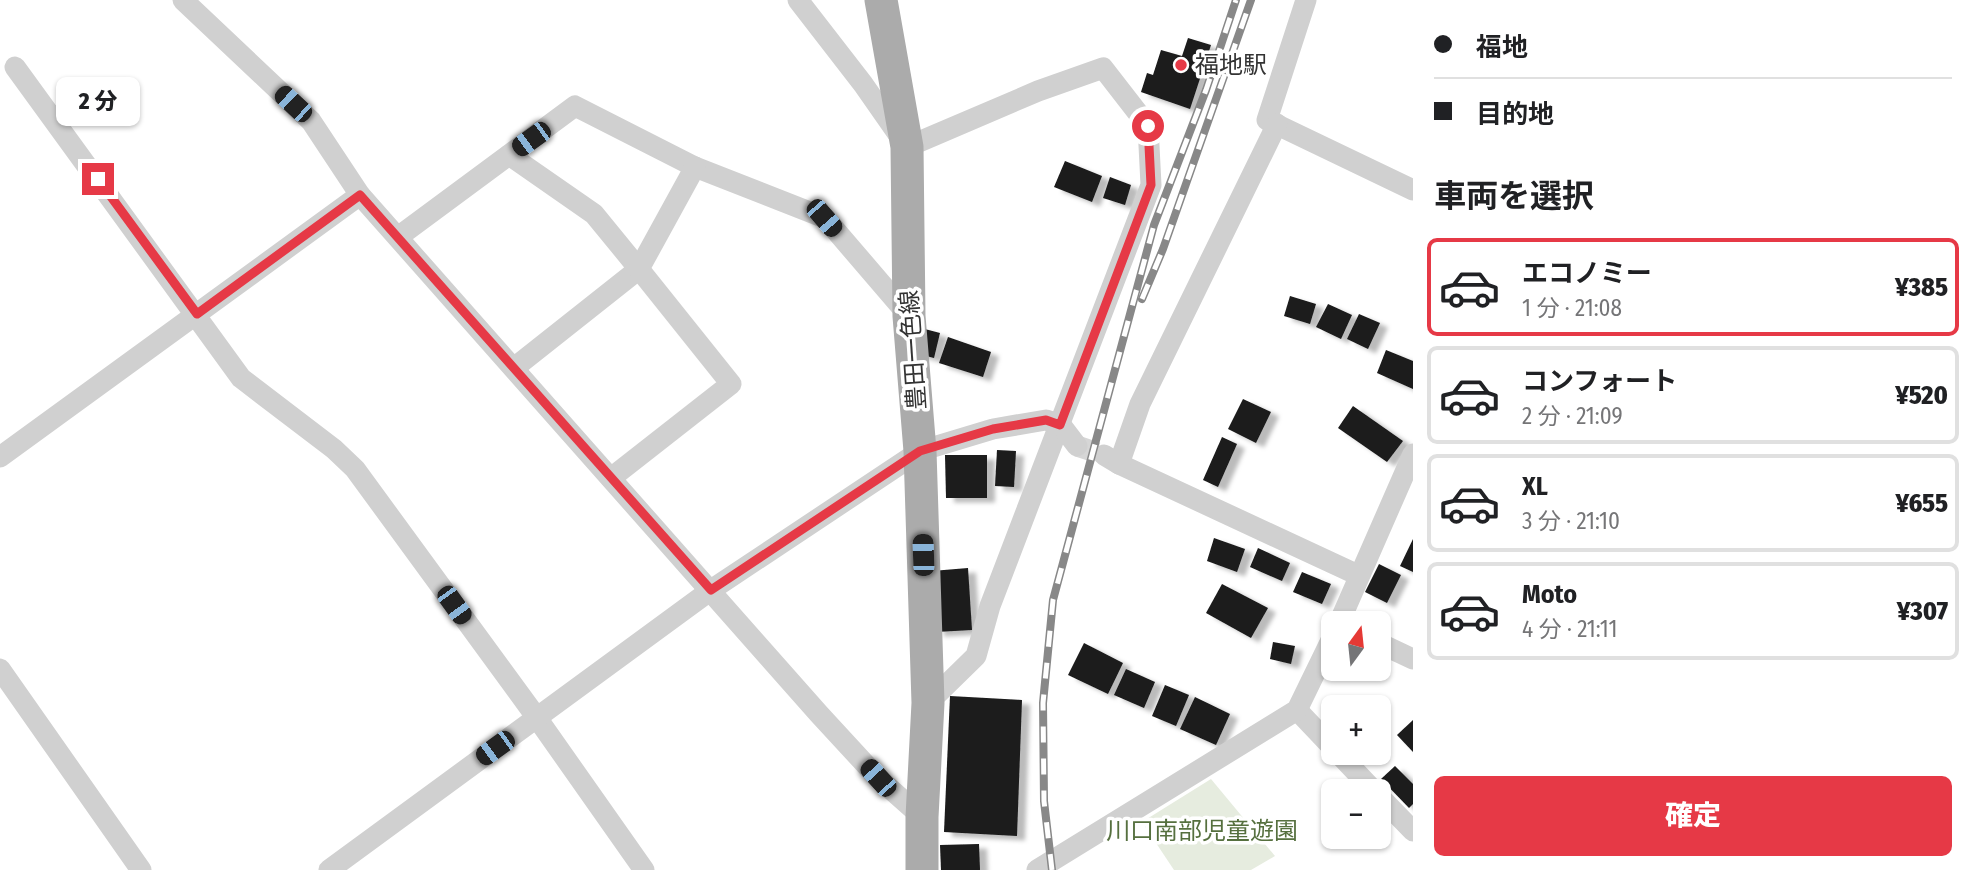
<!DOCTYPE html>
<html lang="ja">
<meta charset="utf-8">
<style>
body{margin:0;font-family:"Fira Sans Condensed","Noto Sans JP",sans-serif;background:#f2f2f2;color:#202124;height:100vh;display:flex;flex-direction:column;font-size:26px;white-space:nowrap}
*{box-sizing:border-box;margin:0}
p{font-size:23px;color:#757577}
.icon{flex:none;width:38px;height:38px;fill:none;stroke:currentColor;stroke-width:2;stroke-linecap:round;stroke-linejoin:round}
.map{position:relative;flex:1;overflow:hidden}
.sheet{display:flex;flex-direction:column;background:#fff;width:560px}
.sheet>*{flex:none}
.banner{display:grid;align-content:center;height:154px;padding:0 21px;background:#fff}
.needle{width:46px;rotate:15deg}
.controls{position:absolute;left:1321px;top:611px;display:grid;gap:14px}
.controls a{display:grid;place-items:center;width:70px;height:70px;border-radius:10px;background:#fff;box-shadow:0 2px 5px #0004;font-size:35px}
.end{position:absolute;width:32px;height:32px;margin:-16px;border:9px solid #e63946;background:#fff;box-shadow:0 0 0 4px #fff}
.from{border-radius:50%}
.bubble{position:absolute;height:49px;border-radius:10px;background:#fff;box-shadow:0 2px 5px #0004;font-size:23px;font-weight:800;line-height:49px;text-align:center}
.car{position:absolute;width:21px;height:42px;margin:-21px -10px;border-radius:9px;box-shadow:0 0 5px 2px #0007;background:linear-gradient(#222 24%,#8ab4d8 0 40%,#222 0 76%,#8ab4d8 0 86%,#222 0)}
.banner b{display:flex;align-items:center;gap:24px;height:66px;font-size:26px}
.banner b+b{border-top:2px solid #e0e0e0}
.banner i{width:18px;height:18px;background:#202124}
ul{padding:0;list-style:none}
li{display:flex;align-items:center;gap:21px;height:98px;margin:0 14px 10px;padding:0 7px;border:4px solid #e0e0e0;border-radius:10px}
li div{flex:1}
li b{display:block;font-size:26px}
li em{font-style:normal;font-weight:800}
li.on{border-color:#e63946}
li>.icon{width:63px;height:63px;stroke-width:1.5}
h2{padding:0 21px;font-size:32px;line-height:84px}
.action{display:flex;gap:14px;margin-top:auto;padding:14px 21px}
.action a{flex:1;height:80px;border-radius:10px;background:#e63946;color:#fff;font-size:28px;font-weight:800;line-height:80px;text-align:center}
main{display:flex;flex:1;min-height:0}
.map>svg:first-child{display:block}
.green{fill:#e6ecdf}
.building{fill:#1a1a1a;filter:url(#shadow)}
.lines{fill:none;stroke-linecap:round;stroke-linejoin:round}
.minor-tunnel{stroke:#d6d6d6;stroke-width:21;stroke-dasharray:21 10;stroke-linecap:butt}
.minor{stroke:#d0d0d0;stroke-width:21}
.primary{stroke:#ababab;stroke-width:33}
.rail-casing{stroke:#888;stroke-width:8}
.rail{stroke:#fff;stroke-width:5;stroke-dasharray:16;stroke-linecap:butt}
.route{stroke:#e63946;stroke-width:9}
.poi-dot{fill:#e63946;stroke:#fff;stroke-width:2.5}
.labels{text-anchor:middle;stroke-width:7;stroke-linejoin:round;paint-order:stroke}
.poi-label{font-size:24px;fill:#333;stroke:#fff;text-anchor:start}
.street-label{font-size:24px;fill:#333;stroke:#fff}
.park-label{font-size:24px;fill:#56703f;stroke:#fff}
</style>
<main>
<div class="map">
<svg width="1413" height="870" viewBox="0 0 1413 870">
<defs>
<filter id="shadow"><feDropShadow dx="8" dy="4.5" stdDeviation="2" flood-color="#0004"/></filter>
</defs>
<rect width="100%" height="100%" fill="#fff"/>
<!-- green -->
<path class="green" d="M1211 779 1275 856 1251 870H1174L1142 822Z"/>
<!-- building -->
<g class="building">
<path d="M1188 38 1211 45 1190 109 1141 92 1147 73 1153 75 1161 50 1182 56Z"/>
<path d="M1065 161 1102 176 1092 202 1054 187Z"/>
<path d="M1110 177 1131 185 1125 205 1103 198Z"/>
<path d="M1290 296 1316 304 1310 324 1284 316Z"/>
<path d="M1328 304 1352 315 1341 339 1316 327Z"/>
<path d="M1359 314 1380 323 1368 349 1347 339Z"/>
<path d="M921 328 940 333 934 358 915 353Z"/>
<path d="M948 337 991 352 983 377 939 363Z"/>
<path d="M1386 350 1413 361V389L1377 373Z"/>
<path d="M1243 399 1271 412 1256 443 1228 429Z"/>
<path d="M1353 406 1403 441 1387 462 1338 428Z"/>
<path d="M1222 437 1237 444 1218 487 1203 480Z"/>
<path d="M997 450 1016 451 1014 487 995 486Z"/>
<path d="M945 455H987V498H946Z"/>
<path d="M1214 538 1245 549 1237 572 1207 561Z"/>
<path d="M1413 539V572L1400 566Z"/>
<path d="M1258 548 1290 563 1282 581 1250 567Z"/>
<path d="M1379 564 1401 575 1387 603 1365 592Z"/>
<path d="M968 568 972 630 936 632 932 571Z"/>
<path d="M1302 572 1331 584 1322 604 1293 592Z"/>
<path d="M1222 584 1268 608 1251 638 1206 613Z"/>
<path d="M1273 642 1295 646 1291 664 1270 659Z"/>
<path d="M1084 643 1123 663 1108 694 1068 675Z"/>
<path d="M1126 669 1155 682 1144 708 1114 695Z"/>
<path d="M1165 685 1189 695 1176 726 1152 716Z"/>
<path d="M950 696 1022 700 1017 836 944 832Z"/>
<path d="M1195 697 1230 714 1216 745 1180 729Z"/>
<path d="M1413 720V752L1397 735Z"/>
<path d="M1395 766 1413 784V804L1409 808 1381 779Z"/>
<path d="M979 844 980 870H941L940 845Z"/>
</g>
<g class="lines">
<!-- minor-tunnel -->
<path class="minor-tunnel" d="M1077 446 1104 455"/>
<!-- minor -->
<g class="minor">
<path d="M183 0 311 121 360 195 819 714 878 778 922 817"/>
<path d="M798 0 863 84 907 147 1038 91 1103 68 1148 126 1151 185 990 606 976 656 928 703"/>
<path d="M1306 0 1267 120 1413 190"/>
<path d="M15 67 241 378 334 449 355 469 537 718 644 870"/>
<path d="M509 155 594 214 639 269 514 368"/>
<path d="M398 237 575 106 695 167 825 218 909 316"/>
<path d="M1104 455 1119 464 1358 575"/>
<path d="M0 457 360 195"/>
<path d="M1119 464 1140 404 1277 124"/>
<path d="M611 478 731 384 639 269 695 167"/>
<path d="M1339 623 1413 454"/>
<path d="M1379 643 1413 659"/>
<path d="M0 669 141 870"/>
<path d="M1297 710 1334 749"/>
<path d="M1337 752 1374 791"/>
<path d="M1379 796 1413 831"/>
<path d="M329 870 711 590 920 451 993 429 1046 420 1061 425 1077 446"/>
<path d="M1037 870 1297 710 1334 634"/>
</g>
<!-- primary -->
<path class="primary" d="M881 0 907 147 909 316 920 451 928 703 922 817V870"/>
<defs>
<g id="rail">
<path d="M1142 299 1163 249 1251 0"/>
<path d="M1052 870 1044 801 1043 703 1053 600 1154 225 1206 90 1236 0"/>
</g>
</defs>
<!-- rail casing -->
<use href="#rail" class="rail-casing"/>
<!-- rail -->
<use href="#rail" class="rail"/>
</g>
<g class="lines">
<!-- route -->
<path class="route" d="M98 179 197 314 360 195 711 590 920 451 993 429 1046 420 1060 425 1151 185 1148 126"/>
</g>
<!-- markers -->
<circle class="poi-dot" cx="1181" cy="65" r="7"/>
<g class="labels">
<!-- poi labels -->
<g class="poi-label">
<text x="1195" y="73">福地駅</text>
</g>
<!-- street labels -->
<g class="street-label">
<text transform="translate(913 350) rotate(-94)" y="8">豊田一色線</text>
</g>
<!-- park labels -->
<g class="park-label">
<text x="1202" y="839">川口南部児童遊園</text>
</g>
</g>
</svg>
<div class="controls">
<a><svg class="needle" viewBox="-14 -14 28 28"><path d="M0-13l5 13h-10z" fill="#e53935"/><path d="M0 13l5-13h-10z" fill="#757577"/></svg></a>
<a>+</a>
<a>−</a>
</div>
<i class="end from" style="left:1148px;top:126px"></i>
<i class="end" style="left:98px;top:179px"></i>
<div class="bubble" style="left:56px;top:77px;width:84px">2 分</div>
<i class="car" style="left:293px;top:104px;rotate:313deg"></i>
<i class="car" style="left:531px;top:139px;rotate:234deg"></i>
<i class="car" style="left:824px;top:218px;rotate:139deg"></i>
<i class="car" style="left:923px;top:555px;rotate:358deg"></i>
<i class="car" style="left:454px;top:605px;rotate:144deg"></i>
<i class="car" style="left:495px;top:748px;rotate:234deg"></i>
<i class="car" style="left:878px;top:778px;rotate:318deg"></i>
</div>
<section class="sheet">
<div class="banner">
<b><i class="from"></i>福地</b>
<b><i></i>目的地</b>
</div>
<h2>車両を選択</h2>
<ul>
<li class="on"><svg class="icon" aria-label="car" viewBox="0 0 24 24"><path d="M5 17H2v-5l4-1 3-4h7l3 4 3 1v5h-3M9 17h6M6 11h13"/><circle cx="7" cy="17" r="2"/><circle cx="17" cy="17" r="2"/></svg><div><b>エコノミー</b><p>1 分 · 21:08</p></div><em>¥385</em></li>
<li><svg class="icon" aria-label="car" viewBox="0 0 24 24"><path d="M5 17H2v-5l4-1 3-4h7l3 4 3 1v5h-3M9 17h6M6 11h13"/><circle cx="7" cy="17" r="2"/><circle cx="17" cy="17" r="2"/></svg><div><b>コンフォート</b><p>2 分 · 21:09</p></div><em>¥520</em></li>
<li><svg class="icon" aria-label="car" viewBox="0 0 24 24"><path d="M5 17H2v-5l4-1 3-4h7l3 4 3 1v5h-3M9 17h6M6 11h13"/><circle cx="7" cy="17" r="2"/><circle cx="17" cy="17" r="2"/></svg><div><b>XL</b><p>3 分 · 21:10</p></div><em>¥655</em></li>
<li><svg class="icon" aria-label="car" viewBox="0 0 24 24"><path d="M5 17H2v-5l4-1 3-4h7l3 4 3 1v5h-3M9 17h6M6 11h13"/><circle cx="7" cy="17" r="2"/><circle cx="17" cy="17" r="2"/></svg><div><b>Moto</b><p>4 分 · 21:11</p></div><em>¥307</em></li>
</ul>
<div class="action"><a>確定</a></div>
</section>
</main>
